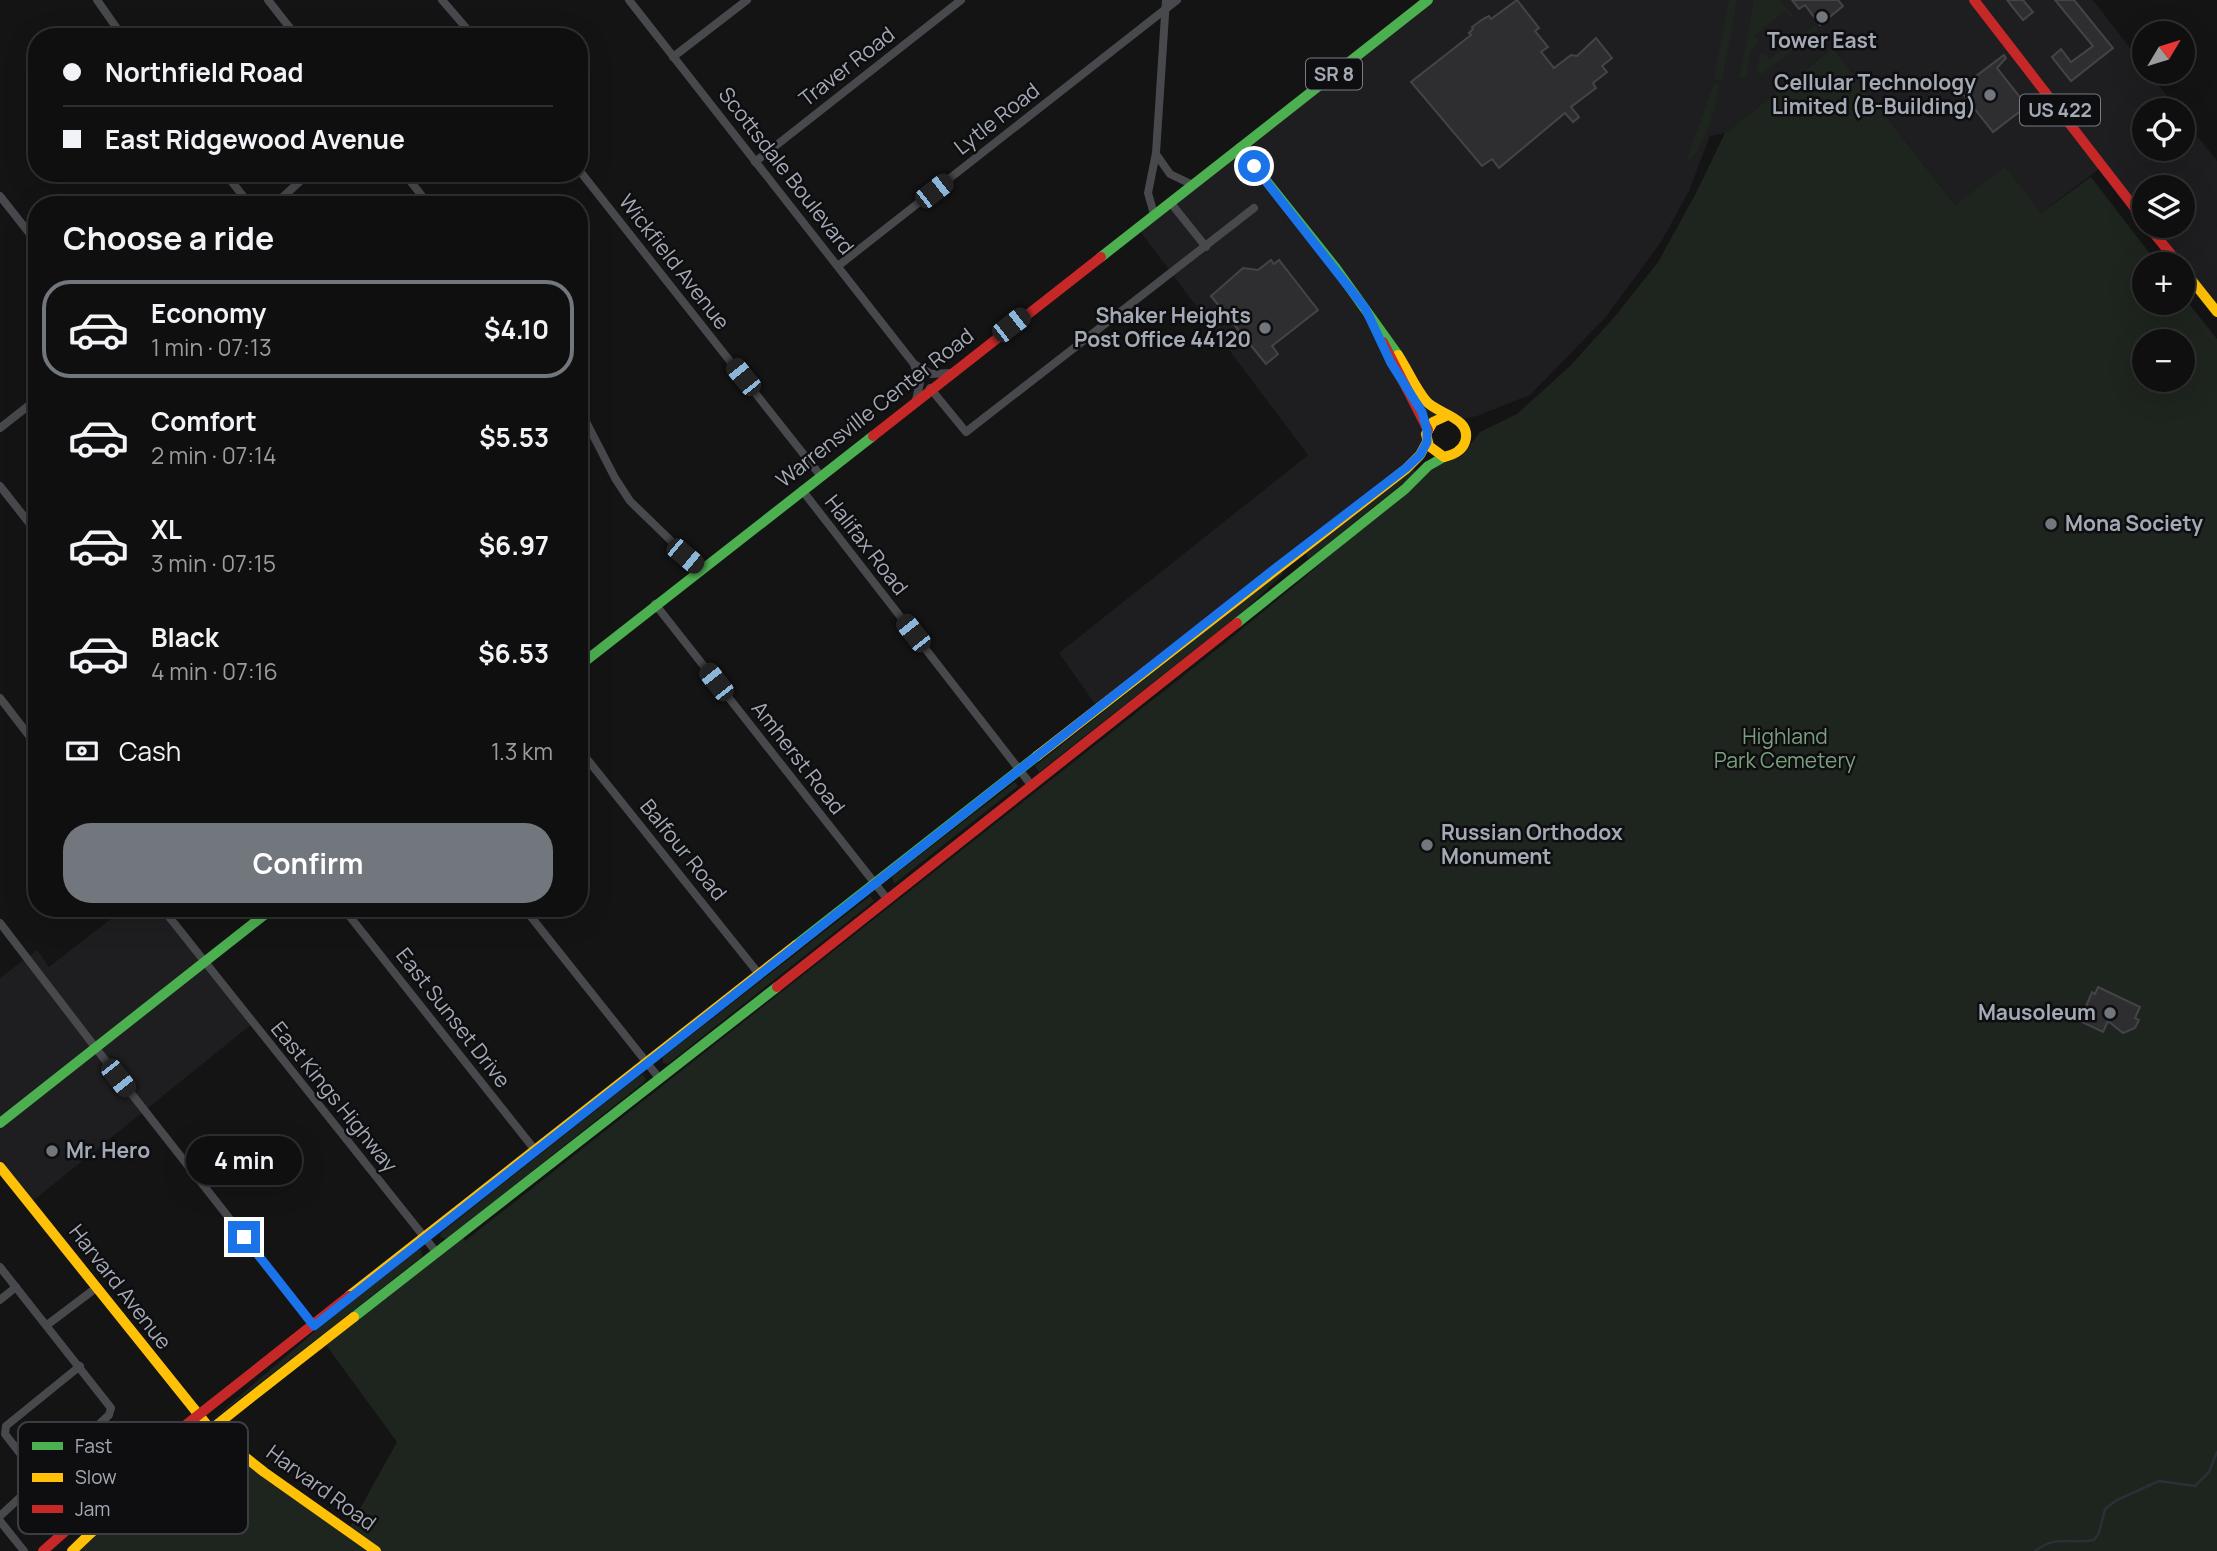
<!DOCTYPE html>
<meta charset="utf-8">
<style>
body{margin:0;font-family:Manrope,sans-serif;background:#1d1d1d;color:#f1f3f6;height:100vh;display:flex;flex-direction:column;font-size:26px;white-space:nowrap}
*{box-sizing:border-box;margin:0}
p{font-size:23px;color:#9b9c9e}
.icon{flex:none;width:38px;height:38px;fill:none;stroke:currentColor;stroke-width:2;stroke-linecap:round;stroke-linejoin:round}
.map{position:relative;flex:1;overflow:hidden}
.side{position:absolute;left:28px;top:196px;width:560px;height:721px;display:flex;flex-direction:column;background:#0f0f0f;border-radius:28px;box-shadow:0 7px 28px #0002,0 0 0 2px #2f2f2f}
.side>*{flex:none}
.hud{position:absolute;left:28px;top:28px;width:560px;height:154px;border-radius:28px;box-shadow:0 7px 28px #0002,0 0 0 2px #2f2f2f;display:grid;align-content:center;height:154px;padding:0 35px;background:#0f0f0f}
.needle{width:46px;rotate:52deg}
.tools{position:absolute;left:2132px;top:21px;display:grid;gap:14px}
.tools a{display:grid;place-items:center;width:63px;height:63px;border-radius:50%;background:#0f0f0f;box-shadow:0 7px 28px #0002,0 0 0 2px #2f2f2f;font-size:35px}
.end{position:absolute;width:32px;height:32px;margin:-16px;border:9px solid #1a73e8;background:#fff;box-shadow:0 0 0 4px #fff}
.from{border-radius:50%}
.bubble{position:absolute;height:49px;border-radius:24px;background:#0f0f0f;box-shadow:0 7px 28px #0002,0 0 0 2px #2f2f2f;font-size:23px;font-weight:700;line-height:49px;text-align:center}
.car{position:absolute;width:21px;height:42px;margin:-21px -10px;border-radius:9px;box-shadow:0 0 5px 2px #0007;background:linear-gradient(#222 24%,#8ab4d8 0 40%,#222 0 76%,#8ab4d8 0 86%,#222 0)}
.hud b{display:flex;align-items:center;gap:24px;height:66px;font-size:26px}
.hud b+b{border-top:2px solid #2f2f2f}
.hud i{width:18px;height:18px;background:#f1f3f6}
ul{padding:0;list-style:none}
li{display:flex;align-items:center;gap:21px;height:98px;margin:0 14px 10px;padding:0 21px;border:4px solid transparent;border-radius:28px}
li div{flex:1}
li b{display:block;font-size:26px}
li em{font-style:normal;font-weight:700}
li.selected{border-color:#72767d}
li>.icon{width:63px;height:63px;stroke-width:1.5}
h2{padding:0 35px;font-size:32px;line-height:84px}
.pay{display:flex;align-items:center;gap:18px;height:77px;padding:0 35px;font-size:26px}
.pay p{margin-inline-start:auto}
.action{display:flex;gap:14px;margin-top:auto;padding:14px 35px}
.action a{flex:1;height:80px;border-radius:28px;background:#72767d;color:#fff;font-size:28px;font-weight:700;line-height:80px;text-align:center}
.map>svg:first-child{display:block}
.built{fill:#1e1e20}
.green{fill:#1e241e;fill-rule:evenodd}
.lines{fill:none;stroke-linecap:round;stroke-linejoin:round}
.stream{stroke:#293137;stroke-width:2.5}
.building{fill:#2e2e30;stroke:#424448;stroke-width:2}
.street{stroke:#48494d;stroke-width:8}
.fast{stroke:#4caf50;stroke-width:10}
.slow{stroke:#ffc107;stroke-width:10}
.jam{stroke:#c62828;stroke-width:10}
.route{stroke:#1a73e8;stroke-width:9}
.poi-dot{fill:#72767d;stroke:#0e0e10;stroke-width:2.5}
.labels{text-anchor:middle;stroke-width:5;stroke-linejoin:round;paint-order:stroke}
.shield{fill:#0e0e10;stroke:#777b84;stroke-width:2}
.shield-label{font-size:19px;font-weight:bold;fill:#a4aab5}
.poi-label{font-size:21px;font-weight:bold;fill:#a4aab5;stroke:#0e0e10;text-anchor:end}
.street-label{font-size:21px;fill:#a4aab5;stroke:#0e0e10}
.park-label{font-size:21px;fill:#7ba07d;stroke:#0e0e10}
.key{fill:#0e0e10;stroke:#3b3d42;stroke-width:2}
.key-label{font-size:19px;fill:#a4aab5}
</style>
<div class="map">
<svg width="2217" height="1551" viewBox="0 0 2217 1551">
<rect width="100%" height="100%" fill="#141414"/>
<!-- built -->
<g class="built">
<path d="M1428 0H2093L2144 66V72H2148L2178 110H2144V149H2182V116L2217 161V312L2150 226H2182V187H2144V218L2103 166 2041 213 1955 205 1833 48 1725 133 1710 136 1689 191 1661 242 1605 318 1530 395 1477 416 1458 420 1441 417 1420 455 1098 708 1059 653 1308 455 1137 227Z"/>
<path d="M125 908H162L253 1023 29 1204 0 1167V978L37 950 49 967Z"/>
</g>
<!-- green -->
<g class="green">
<path d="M1729 0H1737L1722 81H1719L1714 79Z"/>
<path d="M1754 0H1780L1793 16 1791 17 1785 11 1755 35 1759 42 1751 50 1746 76 1739 80Z"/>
<path d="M1814 25 1818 30 1762 74 1757 73 1760 55 1763 53 1769 59Z"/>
<path d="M1833 48 1955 205 2005 167 2041 213 2091 177 2158 264H2144V303H2182V295L2217 339V1551H72L211 1430 347 1532 397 1442 323 1341 446 1239 440 1237 441 1233 639 1076 643 1075 646 1079 643 1083 458 1230 465 1241 1221 646 1299 582 1432 467 1462 456 1480 432 1517 414 1571 365 1617 314 1658 262 1695 195 1725 133ZM2144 341H2182V380H2144Z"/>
<path d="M1714 83 1720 86C1713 109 1707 149 1685 164Z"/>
<path d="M1413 469 1416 472 1413 475 1309 559 1305 553Z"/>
<path d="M1280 572 1283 573 1281 576 1245 610 1039 772 1035 766Z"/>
<path d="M1015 782 1018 786 894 884 892 877Z"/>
<path d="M870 896 874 901 668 1064 663 1063V1057Z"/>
<path d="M417 1250H421L422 1257 206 1425 320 1327Z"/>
</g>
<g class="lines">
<!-- stream -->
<path class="stream" d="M2035 1551C2058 1534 2069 1545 2094 1540L2099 1533 2105 1509 2117 1500 2159 1481 2195 1486 2209 1472 2217 1452"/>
</g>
<!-- building -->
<g class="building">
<path d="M1517 0 1539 28 1535 31 1548 47 1541 52 1554 68 1571 55 1577 56 1596 38 1612 58 1602 66 1607 72 1593 83 1596 88 1571 107 1579 117 1573 122 1565 113 1499 168 1492 159 1482 166 1411 82 1471 35 1469 33 1473 29 1472 27 1483 19 1489 16 1491 19Z"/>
<path d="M1792 0H1838L1843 6 1820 25 1805 5 1799 9Z"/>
<path d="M2007 0H2023L2033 12 2023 20Z"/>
<path d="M2055 0H2074L2113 48 2071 81 2052 57 2061 49 2071 62 2093 46Z"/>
<path d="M2004 55 2006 58 1997 68 2027 106 1993 132 1959 89Z"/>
<path d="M1271 260 1274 264 1279 260 1318 310 1272 346 1278 354 1266 364 1211 296 1243 268 1258 270Z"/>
<path d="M2098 987 2140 1007 2135 1018 2139 1020 2135 1028 2123 1033 2108 1021 2103 1032 2080 1021 2092 992 2095 994Z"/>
</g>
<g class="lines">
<!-- street -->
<g class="street">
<path d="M97 0 123 37"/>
<path d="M268 0 297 37"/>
<path d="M442 0 474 37"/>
<path d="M629 0 914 364 920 383 916 400"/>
<path d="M673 57 747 0"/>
<path d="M1156 154 1170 174 1193 185"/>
<path d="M755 162 961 0"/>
<path d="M579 170 820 475"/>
<path d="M225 173 250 205"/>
<path d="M404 173 429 205"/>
<path d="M0 196 37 243"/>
<path d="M1170 202 1206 247"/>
<path d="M274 205 309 173"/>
<path d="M1154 214 1148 193 1156 153 1166 0"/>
<path d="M838 266 1177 0"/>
<path d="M914 364 931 374 950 373"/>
<path d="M930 388 966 432 1254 208"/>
<path d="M579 408 615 478 630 501 700 569"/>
<path d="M0 428 37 399"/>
<path d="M0 486 37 533"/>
<path d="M802 490 1032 786"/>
<path d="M655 604 888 900"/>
<path d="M579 643 590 657"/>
<path d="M0 698 37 746"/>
<path d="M579 749 759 974"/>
<path d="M162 908 437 1253"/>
<path d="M343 908 535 1150"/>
<path d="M524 908 659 1078"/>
<path d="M0 923 105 1060 314 1326"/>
<path d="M0 1267 111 1408 109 1415 0 1516"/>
<path d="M0 1300 16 1287"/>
<path d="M47 1325 96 1288"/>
<path d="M40 1479 5 1434 6 1426 80 1366"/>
<path d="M0 1521 24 1551"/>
</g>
<!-- fast -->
<g class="fast">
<path d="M1101 257 1240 148"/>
<path d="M1398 355 1335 267 1240 148 1428 0"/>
<path d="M1237 623 1405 489 1428 466 1444 457"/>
<path d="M579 666 873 436"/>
<path d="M796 945 1037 756"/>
<path d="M0 1123 273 908"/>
<path d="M354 1317 777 987"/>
</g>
<!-- slow -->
<g class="slow">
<path d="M2182 268 2217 312"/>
<path d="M1398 355C1408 370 1415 388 1427 402 1438 414 1473 418 1465 442 1462 451 1453 455 1444 457L1429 446 1426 434 1433 422 1446 416"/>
<path d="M1037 756 1406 469 1420 455 1427 442"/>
<path d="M0 1167 211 1430 264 1472 376 1551"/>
<path d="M349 1296 796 945"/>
<path d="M72 1551C160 1466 258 1392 354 1317"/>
</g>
<!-- jam -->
<g class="jam">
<path d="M1974 0 2144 220"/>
<path d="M2148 226 2179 264"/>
<path d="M1383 342 1428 430"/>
<path d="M873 436 1101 257"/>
<path d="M777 987 1237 623"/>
<path d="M43 1551 182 1428 349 1296"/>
</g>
</g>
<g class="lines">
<!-- route -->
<path class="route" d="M244 1237 314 1326 1273 570 1406 468 1420 455 1427 442V430L1422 412 1391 363 1365 308 1254 166"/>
</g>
<!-- markers -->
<g class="poi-dot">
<circle cx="1822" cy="17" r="7"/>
<circle cx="1990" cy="95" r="7"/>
<circle cx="1265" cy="328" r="7"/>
<circle cx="2051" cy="524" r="7"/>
<circle cx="1427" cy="845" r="7"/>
<circle cx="2110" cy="1013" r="7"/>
<circle cx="52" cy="1151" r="7"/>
</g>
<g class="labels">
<!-- shield labels -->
<g class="shield">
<rect x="1306" y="58.5" width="56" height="31" rx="5"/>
<rect x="2020" y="94.5" width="80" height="31" rx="5"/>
</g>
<g class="shield-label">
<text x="1334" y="81">SR 8</text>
<text x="2060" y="117">US 422</text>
</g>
<!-- poi labels -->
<g class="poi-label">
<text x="1822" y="48" text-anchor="middle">Tower East</text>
<text x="1976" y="90">Cellular Technology<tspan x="1976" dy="24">Limited (B-Building)</tspan></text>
<text x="1251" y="323">Shaker Heights<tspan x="1251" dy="24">Post Office 44120</tspan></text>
<text x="2065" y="531" text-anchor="start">Mona Society</text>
<text x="1441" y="840" text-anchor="start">Russian Orthodox<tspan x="1441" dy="24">Monument</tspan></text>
<text x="2096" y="1020">Mausoleum</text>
<text x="66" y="1158" text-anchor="start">Mr. Hero</text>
</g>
<!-- street labels -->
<g class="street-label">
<text transform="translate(847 67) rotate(-38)" y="7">Traver Road</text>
<text transform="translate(997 119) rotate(-38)" y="7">Lytle Road</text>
<text transform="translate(786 171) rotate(52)" y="7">Scottsdale Boulevard</text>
<text transform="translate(674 262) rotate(52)" y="7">Wickfield Avenue</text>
<text transform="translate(875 408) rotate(-38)" y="7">Warrensville Center Road</text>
<text transform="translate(866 545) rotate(52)" y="7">Halifax Road</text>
<text transform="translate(798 758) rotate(52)" y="7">Amherst Road</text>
<text transform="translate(683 850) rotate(51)" y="7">Balfour Road</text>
<text transform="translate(453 1018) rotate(52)" y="7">East Sunset Drive</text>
<text transform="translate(334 1097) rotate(51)" y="7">East Kings Highway</text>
<text transform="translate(120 1287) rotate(52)" y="7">Harvard Avenue</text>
<text transform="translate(321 1488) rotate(36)" y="7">Harvard Road</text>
</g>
<!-- park labels -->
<g class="park-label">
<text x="1785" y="744">Highland<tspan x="1785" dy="24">Park Cemetery</tspan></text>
</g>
</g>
<!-- legend -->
<rect x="18" y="1422" width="230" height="112" rx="10" class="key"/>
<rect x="32" y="1442" width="31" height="8" fill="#4caf50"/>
<rect x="32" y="1473" width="31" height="9" fill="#ffc107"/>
<rect x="32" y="1505" width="31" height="8" fill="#c62828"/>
<g class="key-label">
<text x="75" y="1453">Fast</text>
<text x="75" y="1484">Slow</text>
<text x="75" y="1516">Jam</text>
</g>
</svg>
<div class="tools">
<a><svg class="needle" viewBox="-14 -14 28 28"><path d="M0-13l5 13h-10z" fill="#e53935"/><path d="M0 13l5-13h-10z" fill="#9b9c9e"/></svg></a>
<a><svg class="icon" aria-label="locate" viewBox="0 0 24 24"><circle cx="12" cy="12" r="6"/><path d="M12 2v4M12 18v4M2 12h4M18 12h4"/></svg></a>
<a><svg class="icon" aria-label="layers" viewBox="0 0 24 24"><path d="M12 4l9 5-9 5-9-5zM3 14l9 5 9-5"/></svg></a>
<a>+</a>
<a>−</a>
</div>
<i class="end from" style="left:1254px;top:166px"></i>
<i class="end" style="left:244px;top:1237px"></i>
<div class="bubble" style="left:186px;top:1136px;width:116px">4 min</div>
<i class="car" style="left:934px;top:191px;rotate:52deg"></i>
<i class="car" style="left:1011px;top:325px;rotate:52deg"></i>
<i class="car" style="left:743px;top:377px;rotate:321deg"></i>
<i class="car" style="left:685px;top:556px;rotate:130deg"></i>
<i class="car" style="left:913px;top:633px;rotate:322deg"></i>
<i class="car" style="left:716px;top:682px;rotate:322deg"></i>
<i class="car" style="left:118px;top:1078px;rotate:142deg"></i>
<div class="hud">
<b><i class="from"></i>Northfield Road</b>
<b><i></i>East Ridgewood Avenue</b>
</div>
<section class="side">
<h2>Choose a ride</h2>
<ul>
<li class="selected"><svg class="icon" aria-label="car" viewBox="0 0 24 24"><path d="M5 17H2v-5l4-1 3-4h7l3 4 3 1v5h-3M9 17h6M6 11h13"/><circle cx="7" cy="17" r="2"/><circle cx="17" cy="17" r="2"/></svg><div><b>Economy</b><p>1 min · 07:13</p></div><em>$4.10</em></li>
<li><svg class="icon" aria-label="car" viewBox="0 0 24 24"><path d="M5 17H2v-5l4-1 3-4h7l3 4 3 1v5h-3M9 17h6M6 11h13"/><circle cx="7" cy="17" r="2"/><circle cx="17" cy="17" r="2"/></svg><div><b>Comfort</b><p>2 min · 07:14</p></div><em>$5.53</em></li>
<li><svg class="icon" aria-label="car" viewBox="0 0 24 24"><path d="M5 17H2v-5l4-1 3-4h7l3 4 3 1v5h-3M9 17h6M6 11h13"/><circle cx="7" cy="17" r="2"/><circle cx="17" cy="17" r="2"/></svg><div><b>XL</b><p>3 min · 07:15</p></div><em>$6.97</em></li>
<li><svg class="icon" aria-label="car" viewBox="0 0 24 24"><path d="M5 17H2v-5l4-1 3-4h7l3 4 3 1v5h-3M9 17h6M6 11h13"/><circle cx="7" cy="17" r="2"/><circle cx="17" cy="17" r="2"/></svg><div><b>Black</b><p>4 min · 07:16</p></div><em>$6.53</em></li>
</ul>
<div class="pay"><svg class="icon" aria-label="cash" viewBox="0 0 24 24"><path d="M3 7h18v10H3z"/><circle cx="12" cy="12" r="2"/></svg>Cash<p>1.3 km</p></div>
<div class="action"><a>Confirm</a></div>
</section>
</div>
